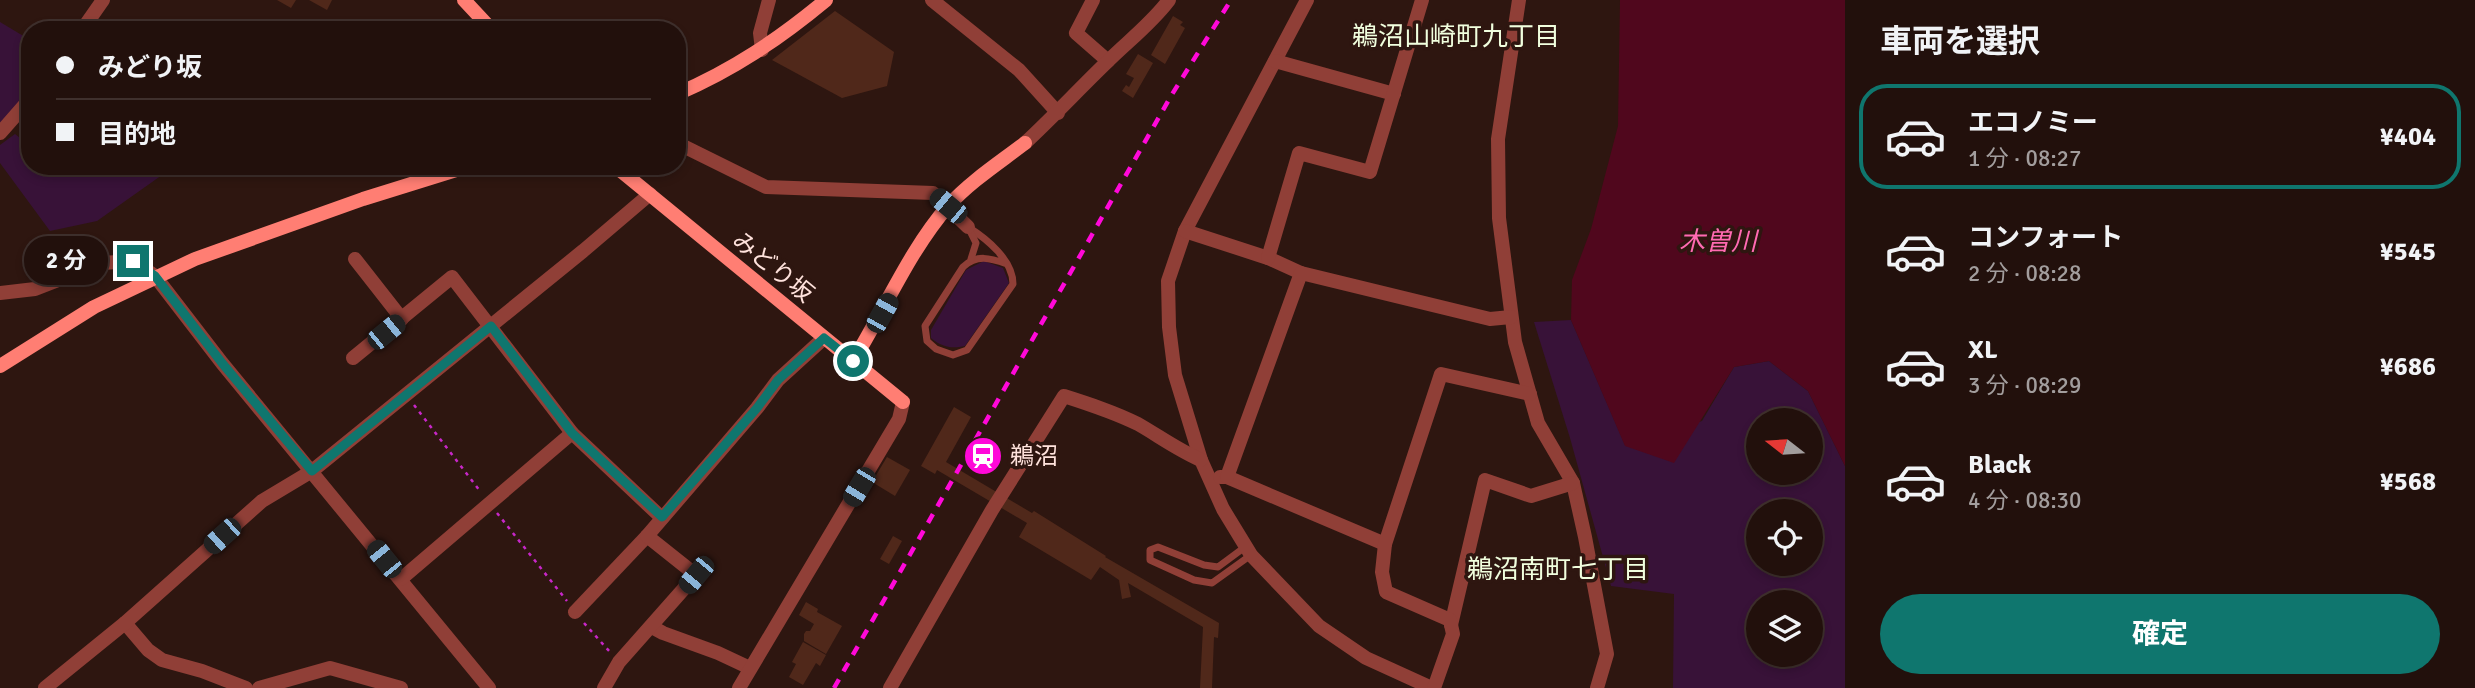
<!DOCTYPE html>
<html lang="ja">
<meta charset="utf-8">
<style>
body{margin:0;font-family:Signika,"Noto Sans JP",sans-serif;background:#2a1915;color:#f1f3f6;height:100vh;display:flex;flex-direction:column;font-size:26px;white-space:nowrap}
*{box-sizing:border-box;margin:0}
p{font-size:23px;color:#a29d9d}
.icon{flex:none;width:38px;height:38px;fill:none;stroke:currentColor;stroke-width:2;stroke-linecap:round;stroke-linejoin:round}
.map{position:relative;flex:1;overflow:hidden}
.drawer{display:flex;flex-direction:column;background:#22100c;width:630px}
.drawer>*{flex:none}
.guide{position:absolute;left:21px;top:21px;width:665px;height:154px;border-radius:28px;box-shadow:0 4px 10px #0003,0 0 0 2px #3f302d;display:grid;align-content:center;height:154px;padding:0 35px;background:#22100c}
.needle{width:46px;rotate:287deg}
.tools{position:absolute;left:1746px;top:408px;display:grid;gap:14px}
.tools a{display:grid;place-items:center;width:77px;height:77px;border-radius:50%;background:#22100c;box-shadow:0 4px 10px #0003,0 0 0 2px #3f302d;font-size:35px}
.end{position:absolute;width:32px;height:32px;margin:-16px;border:9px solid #0f766e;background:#fff;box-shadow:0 0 0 4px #fff}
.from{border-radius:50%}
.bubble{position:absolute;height:49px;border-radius:24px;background:#22100c;box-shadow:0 4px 10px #0003,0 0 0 2px #3f302d;font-size:23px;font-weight:700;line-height:49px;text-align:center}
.car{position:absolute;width:21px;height:42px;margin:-21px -10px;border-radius:9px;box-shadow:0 0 5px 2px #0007;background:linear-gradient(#222 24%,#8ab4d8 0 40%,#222 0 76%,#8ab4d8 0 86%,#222 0)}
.guide b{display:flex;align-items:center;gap:24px;height:66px;font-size:26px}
.guide b+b{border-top:2px solid #3f302d}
.guide i{width:18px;height:18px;background:#f1f3f6}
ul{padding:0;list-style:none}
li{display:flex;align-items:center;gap:21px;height:105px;margin:0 14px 10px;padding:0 21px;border:4px solid transparent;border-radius:28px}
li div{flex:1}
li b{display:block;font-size:26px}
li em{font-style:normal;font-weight:700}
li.active{border-color:#0f766e}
li>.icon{width:63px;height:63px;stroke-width:1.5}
h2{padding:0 35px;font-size:32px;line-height:84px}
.action{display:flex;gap:14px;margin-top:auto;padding:14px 35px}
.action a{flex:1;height:80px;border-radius:42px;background:#0f766e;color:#fff;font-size:28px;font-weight:700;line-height:80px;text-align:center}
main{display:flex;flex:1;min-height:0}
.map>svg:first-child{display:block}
.green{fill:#381238;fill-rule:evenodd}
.water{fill:#50071d}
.building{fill:#50281a}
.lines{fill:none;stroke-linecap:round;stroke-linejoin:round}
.path{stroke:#c727c8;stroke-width:2.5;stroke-dasharray:3.5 5;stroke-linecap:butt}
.lane{stroke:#903f37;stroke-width:7}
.street{stroke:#903f37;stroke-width:14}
.secondary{stroke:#ff7e73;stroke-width:14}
.rail{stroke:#ff08d9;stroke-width:4.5;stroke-dasharray:10 9;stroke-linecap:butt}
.route{stroke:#0f766e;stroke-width:9}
.labels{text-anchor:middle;stroke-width:7;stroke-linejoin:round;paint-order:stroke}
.street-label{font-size:24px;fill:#ffe2dc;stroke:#2e1610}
.poi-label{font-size:24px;fill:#ffe2dc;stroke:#2e1610;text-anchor:start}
.neighbourhood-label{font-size:26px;fill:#f1ffde;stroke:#2e1610}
.water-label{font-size:26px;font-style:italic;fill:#ff6ab2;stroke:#2e1610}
</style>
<main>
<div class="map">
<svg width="1845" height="688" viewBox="0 0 1845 688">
<rect width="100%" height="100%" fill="#2e1610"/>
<!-- green -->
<g class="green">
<path d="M0 22 30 40V90L0 128Z"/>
<path d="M15 134 30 146V166H158L162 175 97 221 50 231 0 163V145Z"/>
<path d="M984 261 1003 268 1009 283 965 346C951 349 942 347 931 338V330L966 270Z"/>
<path d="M1571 320 1625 445 1702 421 1734 367 1769 361 1808 391 1845 466V688H1673L1674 594 1611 586 1570 438 1534 322ZM1759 420H1811V472H1759ZM1759 511H1811V564H1759ZM1759 602H1811V654H1759Z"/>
</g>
<!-- water -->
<path class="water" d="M1620 0H1845V466L1808 391 1769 361 1734 367 1674 463 1625 446 1571 320 1572 280 1591 229 1618 126Z"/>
<!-- building -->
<g class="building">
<path d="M277 0H296L291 8Z"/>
<path d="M309 0H332L327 10Z"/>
<path d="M835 11 894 52 887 86 842 98 772 60Z"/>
<path d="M1173 16 1183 22 1180 25 1185 28 1165 64 1151 55Z"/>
<path d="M1138 54 1153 63 1133 98 1122 91 1126 85 1129 87 1134 78 1126 74Z"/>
<path d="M954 407 971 417 946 462 1032 513 1034 511 1106 556 1105 557 1219 623 1218 638 1214 637 1212 688H1200L1203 627 1128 583 1131 597 1122 599 1119 580 1100 567 1091 580 1019 537 1027 523 937 470 935 474 921 466Z"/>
<path d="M887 457 910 470 895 496 872 482Z"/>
<path d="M893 536 902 541 889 564 880 559Z"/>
<path d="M806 602 818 609 817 612 842 626 826 654 804 641V634L806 631H810L814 624 799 615Z"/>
<path d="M803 642 826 655 820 666 816 663 803 685 789 677 796 664 792 662Z"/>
</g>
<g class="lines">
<!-- path -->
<g class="path">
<path d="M414 405 480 491"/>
<path d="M497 513 567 601"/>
<path d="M584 623 610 652"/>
</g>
<!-- lane -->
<g class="lane">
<path d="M968 227C987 239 1013 260 1013 284L967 350 953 355 936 349 927 341 925 326 963 267C977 254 990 258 1007 264"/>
<path d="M968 227 976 243 971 259"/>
<path d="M1245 547 1218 567 1204 565 1158 547 1150 550V560L1194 580 1212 583 1251 555"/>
</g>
<!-- street -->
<g class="street">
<path d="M932 0 1019 70 1058 113"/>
<path d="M1093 0 1076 33 1108 61"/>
<path d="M1307 0 1185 231 1168 281 1169 327 1175 375 1201 460 1223 509 1251 555 1319 626 1366 658 1432 688"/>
<path d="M1519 0 1498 139 1499 218 1515 342 1538 423 1573 483 1585 537 1607 654 1597 688"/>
<path d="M82 30 103 0"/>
<path d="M762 50 760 33 769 0"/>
<path d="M1275 61 1394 94"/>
<path d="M0 133 30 99"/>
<path d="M677 143 766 187 933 193 968 227"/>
<path d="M1025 143C1053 117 1079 89 1107 62 1128 41 1151 24 1169 0"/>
<path d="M1185 231 1268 258 1301 273"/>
<path d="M1268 258 1299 153 1370 172 1422 0"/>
<path d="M355 259 402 319"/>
<path d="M0 293 35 289 102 263 133 261 155 276 222 363 489 688"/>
<path d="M353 358 452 277 572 433 662 518"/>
<path d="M1220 477H1227L1385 544"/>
<path d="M1227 477 1301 273 1490 319 1511 317"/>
<path d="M401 579 572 433"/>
<path d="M575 612 647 536"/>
<path d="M125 623 148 650 162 660 202 671 246 688"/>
<path d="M1451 625 1485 480 1531 496 1573 483"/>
<path d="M652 627 663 633 718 653 750 668"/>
<path d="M45 688 125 623 262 501 312 471 583 251 650 194"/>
<path d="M259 688 330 668 401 688"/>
<path d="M604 688 619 662 696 575 647 536 757 408 778 380 824 338"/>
<path d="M739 688 899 419 903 402"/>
<path d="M890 688 992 510 1064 396C1089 404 1114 412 1138 424 1159 436 1178 450 1201 460"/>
<path d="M1434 688 1453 634 1450 620 1386 592 1382 572 1385 544 1441 374 1530 394"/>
</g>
<!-- secondary -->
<g class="secondary">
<path d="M464 0 492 30"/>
<path d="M677 94C733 70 779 39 826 0"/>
<path d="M615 166 903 402"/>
<path d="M853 361C884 311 910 249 949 205 971 181 999 163 1025 143"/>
<path d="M0 366 94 307 195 259 363 199 469 166"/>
</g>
<!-- rail -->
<path class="rail" d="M834 688 1171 96 1231 0"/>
</g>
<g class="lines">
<!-- route -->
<path class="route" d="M133 261 155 276 222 363 312 471 491 326 572 433 662 517 757 408 778 380 824 338 853 361"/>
</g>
<!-- icons -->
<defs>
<symbol id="station-disc" viewBox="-11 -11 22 22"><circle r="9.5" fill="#ff08d9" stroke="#2e1610"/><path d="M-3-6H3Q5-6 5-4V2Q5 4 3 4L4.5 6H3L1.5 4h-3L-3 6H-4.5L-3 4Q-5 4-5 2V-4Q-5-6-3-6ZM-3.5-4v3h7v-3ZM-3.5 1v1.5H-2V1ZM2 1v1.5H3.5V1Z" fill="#fff"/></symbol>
</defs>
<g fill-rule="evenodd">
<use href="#station-disc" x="961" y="434" width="44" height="44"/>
</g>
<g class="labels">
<!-- street labels -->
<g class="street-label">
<text transform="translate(773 267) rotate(39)" y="8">みどり坂</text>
</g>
<!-- poi labels -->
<g class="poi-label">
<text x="1010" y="464">鵜沼</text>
</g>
<!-- neighbourhood labels -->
<g class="neighbourhood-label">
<text x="1456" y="45">鵜沼山崎町九丁目</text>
<text x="1558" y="578">鵜沼南町七丁目</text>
</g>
<!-- water labels -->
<g class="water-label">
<text x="1718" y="250">木曽川</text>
</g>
</g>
</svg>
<div class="tools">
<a><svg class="needle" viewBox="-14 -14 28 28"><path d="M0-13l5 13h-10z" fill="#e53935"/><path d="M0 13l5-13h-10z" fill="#a29d9d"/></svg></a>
<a><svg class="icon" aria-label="locate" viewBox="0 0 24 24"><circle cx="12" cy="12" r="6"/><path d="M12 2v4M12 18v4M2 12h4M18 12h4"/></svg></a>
<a><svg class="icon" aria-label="layers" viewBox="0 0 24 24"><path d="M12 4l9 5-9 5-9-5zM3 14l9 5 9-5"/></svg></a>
</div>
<i class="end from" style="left:853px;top:361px"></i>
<i class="end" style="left:133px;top:261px"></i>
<div class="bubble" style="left:24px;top:236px;width:84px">2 分</div>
<i class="car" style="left:948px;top:206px;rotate:310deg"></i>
<i class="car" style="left:882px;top:313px;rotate:29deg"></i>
<i class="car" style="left:386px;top:332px;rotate:51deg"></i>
<i class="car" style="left:859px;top:487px;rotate:211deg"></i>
<i class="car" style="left:222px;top:536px;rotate:228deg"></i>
<i class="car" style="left:384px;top:559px;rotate:321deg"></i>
<i class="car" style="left:696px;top:575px;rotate:220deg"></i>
<div class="guide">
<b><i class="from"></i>みどり坂</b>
<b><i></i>目的地</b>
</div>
</div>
<section class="drawer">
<h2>車両を選択</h2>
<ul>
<li class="active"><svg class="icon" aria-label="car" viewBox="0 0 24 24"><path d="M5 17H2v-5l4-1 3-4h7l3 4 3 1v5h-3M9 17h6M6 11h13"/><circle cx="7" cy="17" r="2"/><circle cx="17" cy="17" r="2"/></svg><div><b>エコノミー</b><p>1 分 · 08:27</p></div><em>¥404</em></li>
<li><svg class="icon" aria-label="car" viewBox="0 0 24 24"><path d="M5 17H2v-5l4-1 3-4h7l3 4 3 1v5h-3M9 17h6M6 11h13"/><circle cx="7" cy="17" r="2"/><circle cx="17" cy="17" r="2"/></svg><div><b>コンフォート</b><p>2 分 · 08:28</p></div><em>¥545</em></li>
<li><svg class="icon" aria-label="car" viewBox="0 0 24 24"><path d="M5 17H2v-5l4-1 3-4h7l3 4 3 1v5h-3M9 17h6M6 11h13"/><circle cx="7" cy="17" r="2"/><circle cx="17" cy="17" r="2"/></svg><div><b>XL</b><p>3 分 · 08:29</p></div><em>¥686</em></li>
<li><svg class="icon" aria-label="car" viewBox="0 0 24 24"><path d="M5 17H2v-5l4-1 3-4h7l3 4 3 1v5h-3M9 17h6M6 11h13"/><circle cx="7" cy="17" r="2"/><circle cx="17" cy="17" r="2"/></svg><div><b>Black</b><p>4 分 · 08:30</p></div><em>¥568</em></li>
</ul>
<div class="action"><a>確定</a></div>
</section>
</main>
